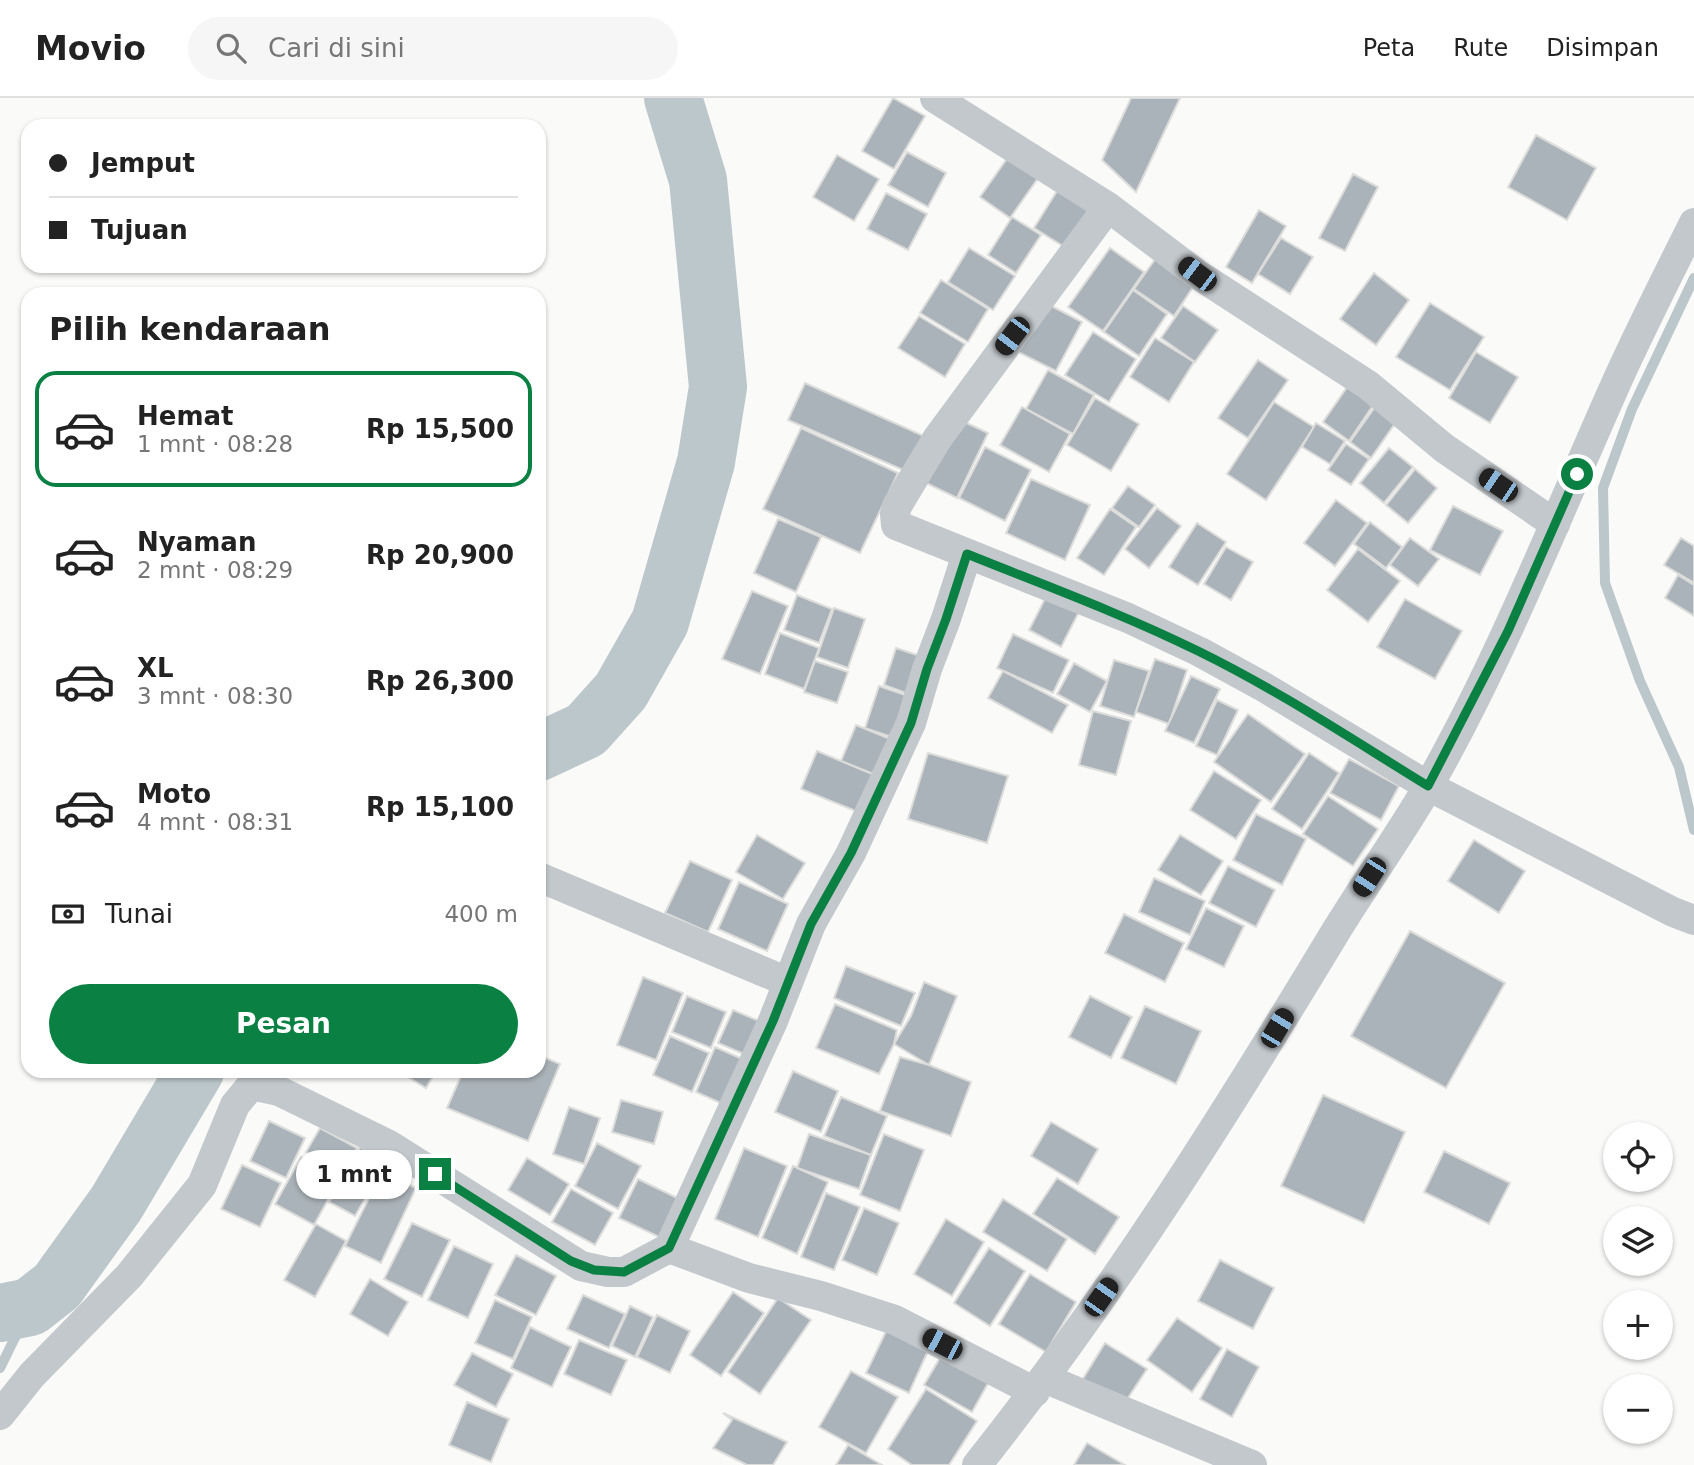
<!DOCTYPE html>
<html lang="id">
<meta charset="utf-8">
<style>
body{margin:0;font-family:"DejaVu Sans",sans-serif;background:#f6f6f6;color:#222;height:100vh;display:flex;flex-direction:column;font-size:26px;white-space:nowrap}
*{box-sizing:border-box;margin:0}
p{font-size:23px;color:#767676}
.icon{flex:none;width:38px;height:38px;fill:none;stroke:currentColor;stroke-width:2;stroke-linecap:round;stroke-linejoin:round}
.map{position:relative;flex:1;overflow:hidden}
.details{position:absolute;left:21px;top:189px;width:525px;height:791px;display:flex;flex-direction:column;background:#fff;border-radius:21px;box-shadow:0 2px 5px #0004}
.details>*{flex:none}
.hud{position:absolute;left:21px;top:21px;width:525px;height:154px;border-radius:21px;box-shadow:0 2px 5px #0004;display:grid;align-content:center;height:154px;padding:0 28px;background:#fff}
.controls{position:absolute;left:1603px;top:1024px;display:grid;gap:14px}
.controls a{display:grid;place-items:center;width:70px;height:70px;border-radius:50%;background:#fff;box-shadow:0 2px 5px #0004;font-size:35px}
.end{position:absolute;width:32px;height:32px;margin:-16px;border:9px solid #0b8043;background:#fff;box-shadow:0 0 0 4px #fff}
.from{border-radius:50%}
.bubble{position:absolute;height:49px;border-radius:24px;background:#fff;box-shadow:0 2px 5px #0004;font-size:23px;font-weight:800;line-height:49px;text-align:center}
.car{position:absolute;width:21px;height:42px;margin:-21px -10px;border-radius:9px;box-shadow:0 0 5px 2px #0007;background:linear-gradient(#222 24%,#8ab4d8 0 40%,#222 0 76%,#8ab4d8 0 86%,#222 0)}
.hud b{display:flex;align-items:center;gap:24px;height:66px;font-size:26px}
.hud b+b{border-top:2px solid #e0e0e0}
.hud i{width:18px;height:18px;background:#222}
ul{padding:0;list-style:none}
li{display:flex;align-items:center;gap:21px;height:116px;margin:0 14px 10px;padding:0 14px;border:4px solid transparent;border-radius:21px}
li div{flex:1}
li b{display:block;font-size:26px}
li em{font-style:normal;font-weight:800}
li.current{border-color:#0b8043}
li>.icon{width:63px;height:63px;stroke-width:1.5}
h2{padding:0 28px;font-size:32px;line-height:84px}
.pay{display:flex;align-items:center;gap:18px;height:77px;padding:0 28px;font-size:26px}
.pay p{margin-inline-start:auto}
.action{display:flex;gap:14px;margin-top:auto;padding:14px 28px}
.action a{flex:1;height:80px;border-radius:42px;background:#0b8043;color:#fff;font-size:28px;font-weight:800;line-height:80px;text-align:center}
header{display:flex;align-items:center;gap:42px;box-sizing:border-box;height:98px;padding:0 35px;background:#fff;border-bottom:2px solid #e0e0e0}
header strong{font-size:33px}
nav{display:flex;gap:38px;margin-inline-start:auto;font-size:24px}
.search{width:490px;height:63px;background:#f6f6f6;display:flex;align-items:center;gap:18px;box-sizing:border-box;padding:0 24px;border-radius:38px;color:#767676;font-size:26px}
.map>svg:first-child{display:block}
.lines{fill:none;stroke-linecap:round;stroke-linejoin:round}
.stream{stroke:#bbc7cb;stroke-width:10}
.river{stroke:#bbc7cb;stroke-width:58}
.building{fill:#aab3b9;stroke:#dcdcda;stroke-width:2}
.street{stroke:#c3c8cc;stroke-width:30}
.route{stroke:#0b8043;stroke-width:9}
</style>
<header>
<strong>Movio</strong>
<div class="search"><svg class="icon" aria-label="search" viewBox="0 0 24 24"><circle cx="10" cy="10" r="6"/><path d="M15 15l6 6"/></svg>Cari di sini</div>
<nav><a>Peta</a><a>Rute</a><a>Disimpan</a></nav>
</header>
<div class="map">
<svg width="1694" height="1367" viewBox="0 0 1694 1367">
<rect width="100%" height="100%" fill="#fafaf8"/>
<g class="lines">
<!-- stream -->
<g class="stream">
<path d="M1694 180 1632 311 1603 390 1605 485 1640 583 1679 669 1694 732"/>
<path d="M0 1270 30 1209"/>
</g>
<!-- river -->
<g class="river">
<path d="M539 654 586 632 621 593 660 524 706 364 718 289 698 82 673 0"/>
<path d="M0 1215 30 1209 57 1188 116 1106 195 973"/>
</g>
</g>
<!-- building -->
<g class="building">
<path d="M893 0 925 18 894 71 862 53Z"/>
<path d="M1131 0H1180L1136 94 1102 62Z"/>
<path d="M1536 37 1596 70 1567 122 1508 89Z"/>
<path d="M907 54 946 75 928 109 888 87Z"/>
<path d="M1011 55 1041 76 1010 120 980 99Z"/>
<path d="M837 57 879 81 854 123 813 99Z"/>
<path d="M1353 76 1378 89 1345 153 1319 140Z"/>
<path d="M1062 85 1099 107 1071 153 1034 130Z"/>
<path d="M886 95 927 116 908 152 867 131Z"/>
<path d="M1259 112 1286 128 1252 185 1226 169Z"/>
<path d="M1012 119 1041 137 1016 175 988 157Z"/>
<path d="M1281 140 1313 159 1290 196 1258 176Z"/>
<path d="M969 150 1015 178 993 212 948 184Z"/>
<path d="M1110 150 1144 174 1103 233 1068 209Z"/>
<path d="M1156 160 1195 186 1174 218 1134 191Z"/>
<path d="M1374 175 1409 202 1376 247 1340 221Z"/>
<path d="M941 182 988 211 968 244 920 215Z"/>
<path d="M1133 192 1167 216 1139 258 1104 234Z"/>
<path d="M1042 203 1082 224 1056 273 1016 253Z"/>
<path d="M1430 205 1484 239 1450 292 1396 259Z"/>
<path d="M1183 208 1218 232 1195 264 1161 240Z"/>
<path d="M919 218 965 246 945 279 898 250Z"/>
<path d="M1093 234 1136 261 1109 304 1065 277Z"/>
<path d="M1155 240 1194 264 1169 304 1130 279Z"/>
<path d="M1476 254 1518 279 1490 325 1449 300Z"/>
<path d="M1258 262 1288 282 1248 340 1218 320Z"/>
<path d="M1048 272 1094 297 1073 336 1026 311Z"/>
<path d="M1352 282 1378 300 1349 343 1323 324Z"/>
<path d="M805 285 926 339 910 375 788 322Z"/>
<path d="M1095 300 1139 326 1111 373 1067 347Z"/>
<path d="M1274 304 1314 329 1266 402 1227 376Z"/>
<path d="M1022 309 1070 336 1049 374 1000 347Z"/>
<path d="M1375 309 1396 324 1371 360 1350 344Z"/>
<path d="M958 321 988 335 957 400 926 385Z"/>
<path d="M1316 325 1345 343 1330 366 1302 349Z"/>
<path d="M801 330 898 375 860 455 763 411Z"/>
<path d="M1346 346 1369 361 1351 387 1328 372Z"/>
<path d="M985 349 1031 372 1005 423 959 400Z"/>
<path d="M1389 350 1413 369 1384 405 1360 385Z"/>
<path d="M1415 371 1437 390 1408 425 1386 407Z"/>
<path d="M1031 381 1090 407 1065 462 1006 435Z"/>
<path d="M1128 388 1155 407 1139 429 1112 410Z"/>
<path d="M1336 402 1367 425 1335 468 1304 445Z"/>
<path d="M1453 408 1503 433 1480 477 1430 452Z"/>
<path d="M1157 410 1181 428 1149 470 1125 451Z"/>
<path d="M1110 411 1136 429 1104 477 1077 460Z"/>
<path d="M778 421 821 439 796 494 754 475Z"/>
<path d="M1370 424 1402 449 1386 470 1354 446Z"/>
<path d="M1197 425 1226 444 1198 487 1169 469Z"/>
<path d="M1410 440 1439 461 1418 488 1390 467Z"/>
<path d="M1681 440 1694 448V485L1664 467Z"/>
<path d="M1226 449 1253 464 1231 502 1204 486Z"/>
<path d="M1358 451 1400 483 1368 524 1327 492Z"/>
<path d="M1678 477 1694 487V518L1665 500Z"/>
<path d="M752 493 788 508 760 576 722 561Z"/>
<path d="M1049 493 1081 510 1061 549 1029 532Z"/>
<path d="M797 497 832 511 819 545 784 532Z"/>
<path d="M1405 501 1462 533 1435 581 1377 549Z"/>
<path d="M834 510 865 521 848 570 817 559Z"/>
<path d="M780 535 819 550 804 591 765 576Z"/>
<path d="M1013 536 1069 562 1053 595 997 570Z"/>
<path d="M896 550 938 564 925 602 884 587Z"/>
<path d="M1155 561 1187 572 1169 626 1136 614Z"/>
<path d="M1114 562 1149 573 1134 619 1100 608Z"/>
<path d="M815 563 848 574 837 605 804 594Z"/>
<path d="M1074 565 1107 583 1090 614 1057 596Z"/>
<path d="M1003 573 1068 607 1052 635 988 600Z"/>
<path d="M1191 578 1220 591 1194 645 1165 633Z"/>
<path d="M879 588 926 604 912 646 865 630Z"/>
<path d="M1217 602 1238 612 1217 657 1196 648Z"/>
<path d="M1093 613 1131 623 1116 677 1079 667Z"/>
<path d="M1248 616 1305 656 1271 704 1214 664Z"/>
<path d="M856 627 900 645 886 681 841 663Z"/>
<path d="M817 653 884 681 868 718 801 691Z"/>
<path d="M928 655 1008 678 987 745 908 721Z"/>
<path d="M1309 655 1339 675 1302 731 1272 711Z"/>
<path d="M1349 661 1399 688 1381 722 1330 695Z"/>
<path d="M1214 673 1261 702 1236 741 1190 712Z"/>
<path d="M1328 698 1378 731 1353 768 1303 736Z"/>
<path d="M1256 716 1306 741 1282 787 1233 762Z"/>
<path d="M757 737 805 765 783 801 736 774Z"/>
<path d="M1180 737 1223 763 1201 797 1158 772Z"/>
<path d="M1474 742 1525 773 1499 815 1448 783Z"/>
<path d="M690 763 732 782 708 834 665 815Z"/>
<path d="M1228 768 1275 792 1256 829 1209 805Z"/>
<path d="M1154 780 1205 803 1190 837 1139 814Z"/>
<path d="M739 784 788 806 767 853 718 831Z"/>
<path d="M1206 810 1244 828 1224 869 1186 851Z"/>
<path d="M1124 816 1184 845 1165 884 1105 855Z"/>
<path d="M1410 833 1505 885 1446 990 1351 938Z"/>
<path d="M846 868 915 895 901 928 834 900Z"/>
<path d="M643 879 683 895 656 962 617 947Z"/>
<path d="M924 884 957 898 929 967 894 946 911 918Z"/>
<path d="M687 898 726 914 711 950 672 934Z"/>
<path d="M1090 898 1132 919 1111 960 1069 939Z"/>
<path d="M835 906 897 932 894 946 879 976 816 950Z"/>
<path d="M1145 908 1201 933 1176 986 1121 960Z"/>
<path d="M733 912 780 932 765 965 718 945Z"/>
<path d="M670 938 709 955 692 994 653 977Z"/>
<path d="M715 949 763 970 743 1015 696 994Z"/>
<path d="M539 957 560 966 528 1043 447 1010 463 973H539Z"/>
<path d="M900 959 929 967 971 984 951 1038 880 1013Z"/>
<path d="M398 973H436L426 990Z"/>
<path d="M793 973 838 993 821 1034 775 1014Z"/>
<path d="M1323 997 1405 1034 1364 1125 1281 1088Z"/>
<path d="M841 999 887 1018 871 1057 824 1038Z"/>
<path d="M621 1002 663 1014 654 1046 612 1034Z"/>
<path d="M569 1009 600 1020 584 1066 553 1056Z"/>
<path d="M269 1023 305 1040 286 1080 250 1063Z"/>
<path d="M1051 1024 1098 1051 1078 1086 1031 1058Z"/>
<path d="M320 1030 357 1050 344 1074 306 1054Z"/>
<path d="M809 1036 871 1057 859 1091 797 1070Z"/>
<path d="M884 1036 924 1052 900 1113 860 1097Z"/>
<path d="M597 1045 641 1068 618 1111 575 1088Z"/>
<path d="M360 1049 386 1065 355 1118 329 1104Z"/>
<path d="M744 1050 787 1068 758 1139 715 1121Z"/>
<path d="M1444 1053 1510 1085 1489 1126 1424 1094Z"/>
<path d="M301 1059 340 1080 314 1127 275 1106Z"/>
<path d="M527 1060 569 1086 550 1117 508 1092Z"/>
<path d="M242 1067 281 1085 260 1129 221 1111Z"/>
<path d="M793 1068 828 1084 797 1156 762 1140Z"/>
<path d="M382 1074 416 1090 381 1165 345 1148Z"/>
<path d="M1057 1080 1119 1119 1095 1156 1033 1116Z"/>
<path d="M638 1081 696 1109 678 1148 619 1120Z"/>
<path d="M571 1091 613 1115 595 1147 552 1124Z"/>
<path d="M826 1095 860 1109 834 1172 801 1159Z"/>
<path d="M1003 1101 1067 1141 1047 1173 983 1134Z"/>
<path d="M864 1110 899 1125 877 1177 842 1162Z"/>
<path d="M946 1121 984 1144 952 1198 914 1176Z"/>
<path d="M412 1125 450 1142 422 1199 384 1181Z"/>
<path d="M316 1126 346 1143 315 1199 284 1182Z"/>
<path d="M454 1148 493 1166 468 1220 428 1202Z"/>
<path d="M989 1150 1025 1173 990 1228 954 1205Z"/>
<path d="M516 1157 556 1178 536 1217 495 1197Z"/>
<path d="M1220 1162 1274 1190 1253 1231 1198 1203Z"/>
<path d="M1030 1176 1076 1204 1046 1254 999 1226Z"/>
<path d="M370 1181 408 1204 388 1238 350 1216Z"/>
<path d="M733 1194 764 1215 721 1278 690 1257Z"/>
<path d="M583 1197 625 1216 609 1250 567 1231Z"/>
<path d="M778 1200 811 1222 760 1296 728 1274Z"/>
<path d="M495 1202 532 1219 513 1261 475 1245Z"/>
<path d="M630 1208 653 1219 635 1259 612 1248Z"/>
<path d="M657 1217 690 1233 670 1275 637 1259Z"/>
<path d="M1177 1220 1222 1250 1192 1294 1147 1262Z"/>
<path d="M890 1225 932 1244 909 1295 866 1275Z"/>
<path d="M530 1229 571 1249 552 1289 511 1270Z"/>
<path d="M579 1242 627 1262 611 1297 564 1276Z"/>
<path d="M1105 1245 1147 1271 1122 1309 1081 1284Z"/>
<path d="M1227 1251 1259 1269 1232 1319 1200 1301Z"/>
<path d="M944 1253 991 1280 972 1314 924 1287Z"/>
<path d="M472 1255 513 1276 496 1309 454 1287Z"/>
<path d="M851 1273 898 1299 866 1355 819 1329Z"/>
<path d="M926 1291 977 1323 949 1367H912L888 1351Z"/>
<path d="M467 1304 509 1321 491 1364 449 1347Z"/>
<path d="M723 1315 787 1344 773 1367H747L713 1350 732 1322Z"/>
<path d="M1087 1345 1125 1367H1074Z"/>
<path d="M848 1347 882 1367H836Z"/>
</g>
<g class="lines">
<!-- street -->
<g class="street">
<path d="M935 0 1108 109 1197 176 1368 287 1444 350 1555 426"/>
<path d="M1108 109 937 341 897 408 895 416 896 427 1128 520 1200 554 1262 588 1428 688 1673 814 1694 822"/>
<path d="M539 779 788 884"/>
<path d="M669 1150 749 1180 821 1198 895 1222 1035 1294"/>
<path d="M1044 1280 1252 1367"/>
<path d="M0 1317 32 1277 129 1178 202 1087 235 1007 249 990 255 988 279 993 389 1047 581 1168 608 1174H624L669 1150 773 923 811 826 851 755 911 625 927 571 946 521 967 456"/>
<path d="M977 1367C1111 1199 1225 1017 1336 833 1366 784 1400 737 1429 687 1503 557 1557 417 1618 281 1642 228 1668 177 1694 125"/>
</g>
</g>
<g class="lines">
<!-- route -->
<path class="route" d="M435 1076 571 1163 594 1172 624 1174 669 1150 773 923 811 826 851 755 911 625 927 571 946 521 967 456C1044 487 1123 516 1198 553 1278 592 1353 642 1428 688L1508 533 1577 376"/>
</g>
</svg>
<div class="controls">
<a><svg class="icon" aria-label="locate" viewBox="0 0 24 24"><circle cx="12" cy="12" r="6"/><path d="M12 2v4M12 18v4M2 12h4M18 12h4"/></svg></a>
<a><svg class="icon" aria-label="layers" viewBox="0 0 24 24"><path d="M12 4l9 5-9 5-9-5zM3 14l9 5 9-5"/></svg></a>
<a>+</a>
<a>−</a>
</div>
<i class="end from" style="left:1577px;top:376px"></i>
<i class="end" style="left:435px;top:1076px"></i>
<div class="bubble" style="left:296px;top:1052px;width:116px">1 mnt</div>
<i class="car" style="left:1197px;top:176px;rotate:307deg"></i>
<i class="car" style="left:1012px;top:238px;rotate:217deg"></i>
<i class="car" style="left:1498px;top:387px;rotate:304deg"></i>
<i class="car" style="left:1369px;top:779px;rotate:213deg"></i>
<i class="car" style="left:1277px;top:930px;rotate:31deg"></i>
<i class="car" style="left:1101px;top:1199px;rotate:35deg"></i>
<i class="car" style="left:942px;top:1246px;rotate:297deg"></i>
<div class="hud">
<b><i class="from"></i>Jemput</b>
<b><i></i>Tujuan</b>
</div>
<section class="details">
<h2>Pilih kendaraan</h2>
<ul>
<li class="current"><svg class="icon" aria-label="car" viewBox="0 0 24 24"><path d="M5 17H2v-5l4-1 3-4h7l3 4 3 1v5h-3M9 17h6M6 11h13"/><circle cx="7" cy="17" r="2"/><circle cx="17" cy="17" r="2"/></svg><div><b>Hemat</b><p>1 mnt · 08:28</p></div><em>Rp 15,500</em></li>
<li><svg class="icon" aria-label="car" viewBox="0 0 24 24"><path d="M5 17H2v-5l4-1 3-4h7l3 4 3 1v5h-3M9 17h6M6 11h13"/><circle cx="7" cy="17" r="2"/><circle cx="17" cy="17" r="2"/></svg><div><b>Nyaman</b><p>2 mnt · 08:29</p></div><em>Rp 20,900</em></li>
<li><svg class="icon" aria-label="car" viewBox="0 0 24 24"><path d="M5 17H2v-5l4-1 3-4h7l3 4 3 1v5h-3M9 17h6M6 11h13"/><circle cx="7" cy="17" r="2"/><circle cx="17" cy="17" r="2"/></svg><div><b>XL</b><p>3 mnt · 08:30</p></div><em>Rp 26,300</em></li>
<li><svg class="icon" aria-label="car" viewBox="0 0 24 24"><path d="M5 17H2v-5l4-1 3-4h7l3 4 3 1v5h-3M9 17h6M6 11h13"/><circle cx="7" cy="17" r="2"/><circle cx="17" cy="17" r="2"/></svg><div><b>Moto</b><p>4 mnt · 08:31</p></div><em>Rp 15,100</em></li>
</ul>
<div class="pay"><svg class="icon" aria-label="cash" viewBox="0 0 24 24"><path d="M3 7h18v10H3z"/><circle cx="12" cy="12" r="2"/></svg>Tunai<p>400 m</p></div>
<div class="action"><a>Pesan</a></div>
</section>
</div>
